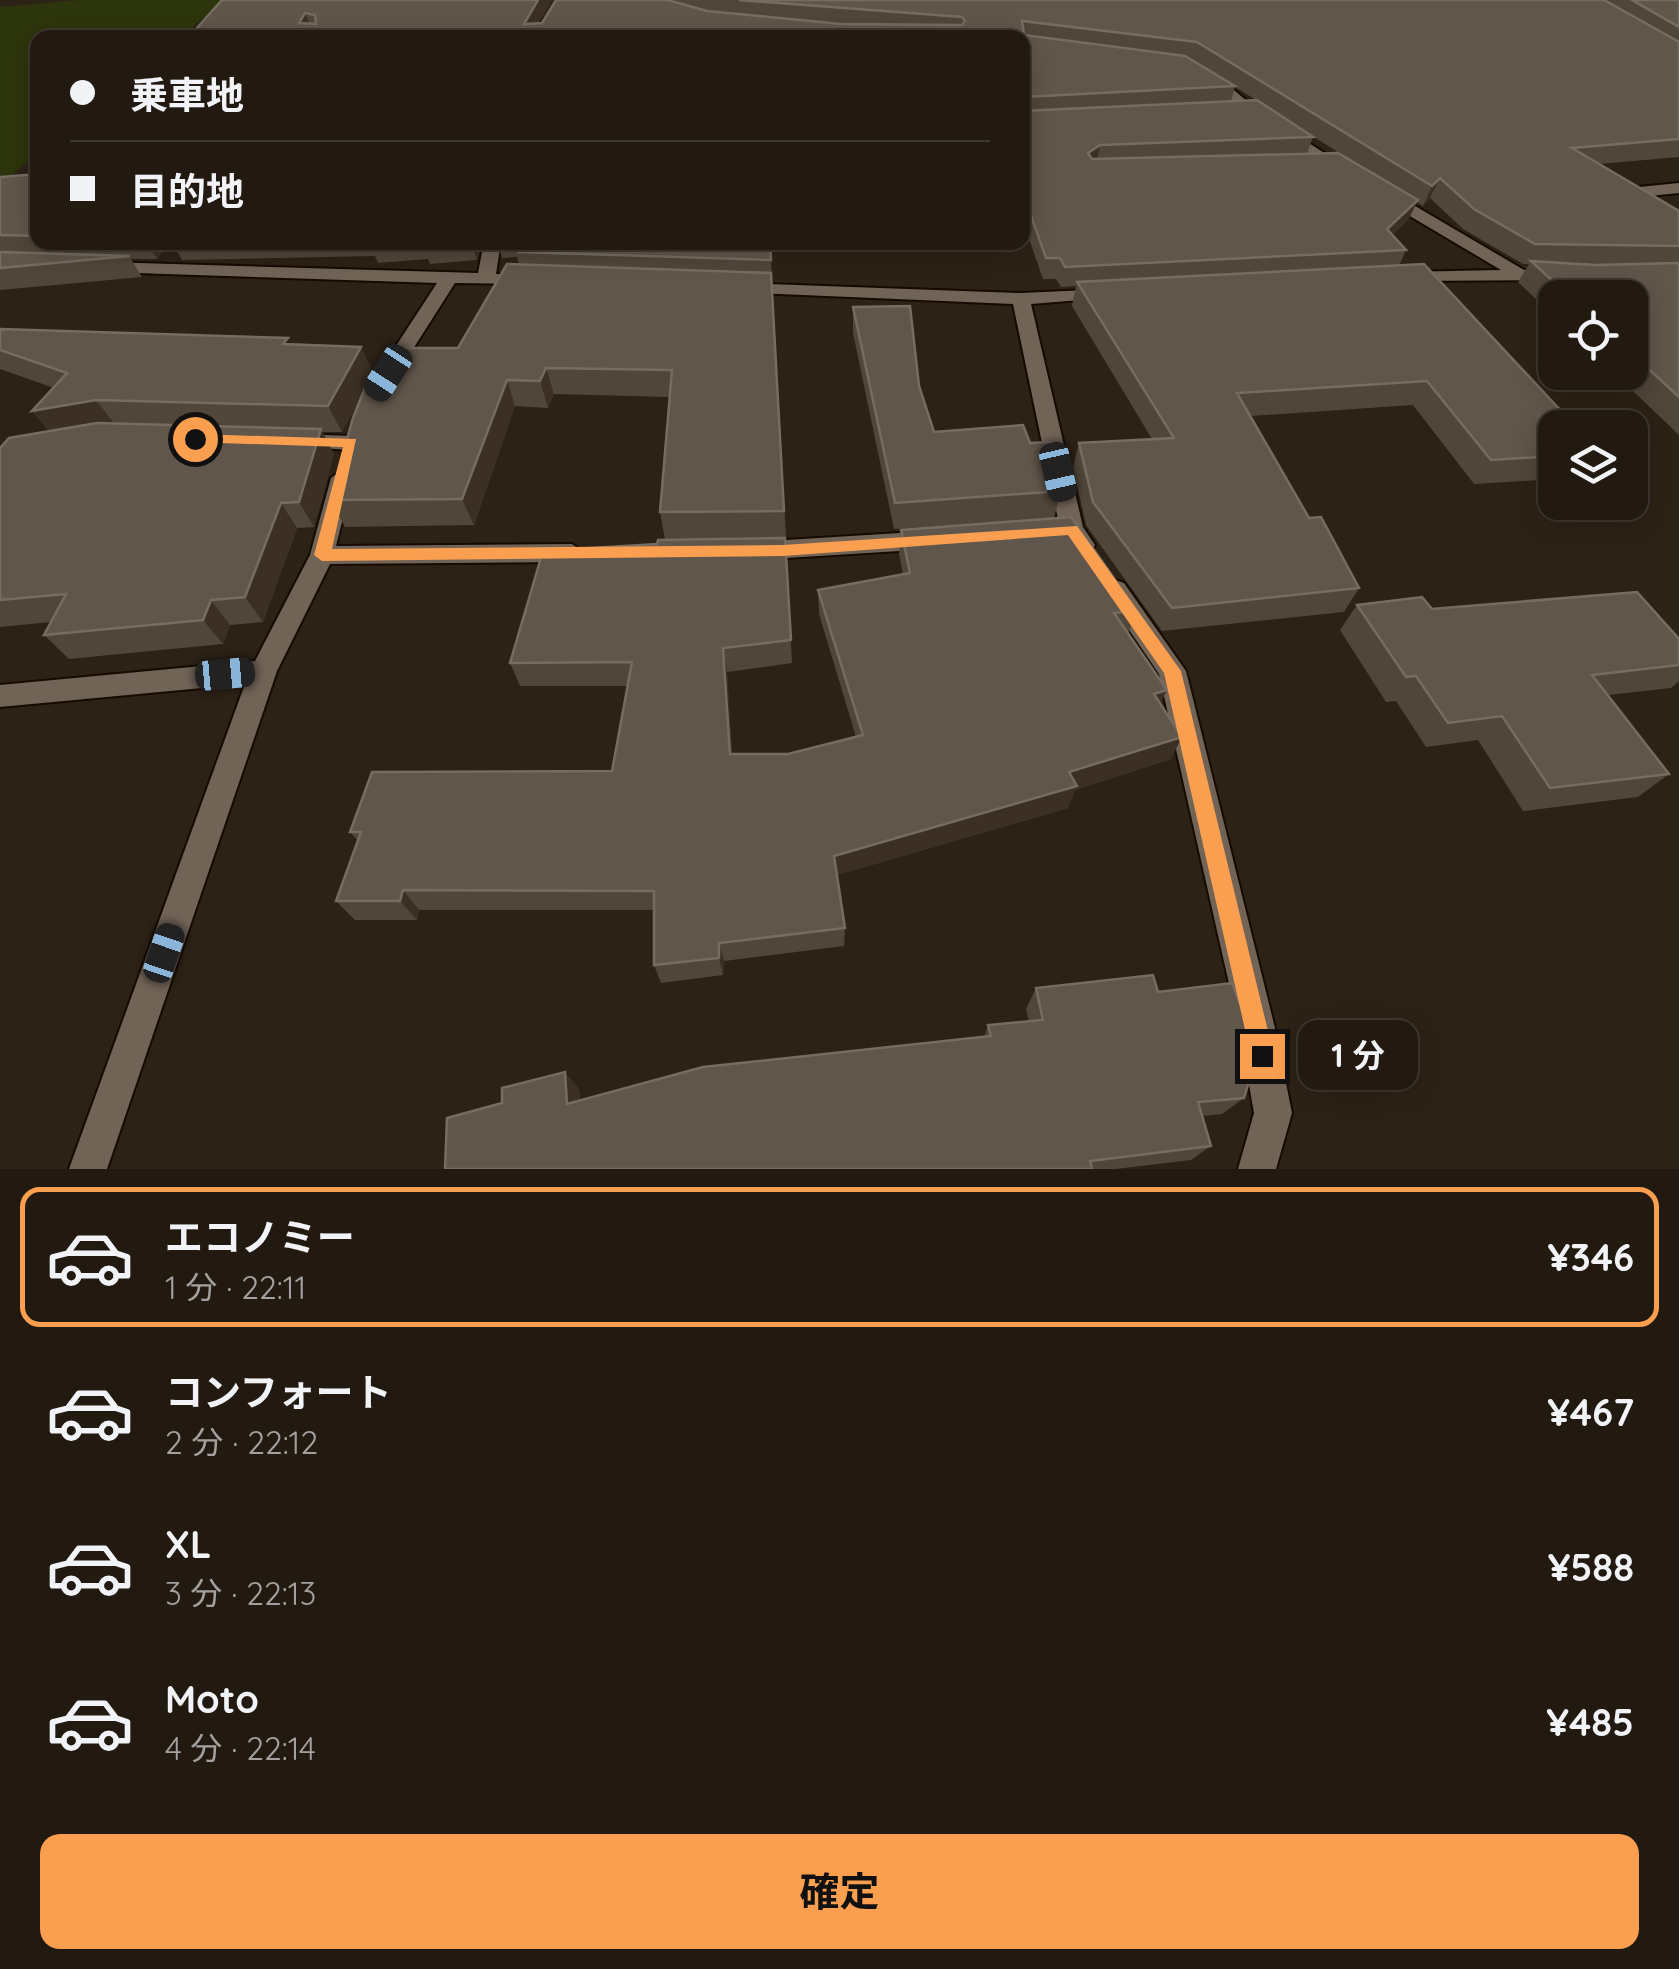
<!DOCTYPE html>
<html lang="ja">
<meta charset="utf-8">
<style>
body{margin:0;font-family:Quicksand,"Noto Sans JP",sans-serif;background:#2e271e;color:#f1f3f6;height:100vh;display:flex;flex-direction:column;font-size:38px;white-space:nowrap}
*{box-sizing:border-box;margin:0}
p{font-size:32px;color:#a2a19f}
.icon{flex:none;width:55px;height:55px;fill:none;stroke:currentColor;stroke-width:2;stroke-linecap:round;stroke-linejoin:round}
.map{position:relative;height:1169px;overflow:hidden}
.sheet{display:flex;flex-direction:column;background:#221a10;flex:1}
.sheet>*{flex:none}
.hud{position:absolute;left:30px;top:30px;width:1000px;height:220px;border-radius:20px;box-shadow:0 5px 25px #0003,0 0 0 2px #3f3830;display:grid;align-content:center;height:220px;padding:0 40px;background:#221a10}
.buttons{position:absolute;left:1538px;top:280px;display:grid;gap:20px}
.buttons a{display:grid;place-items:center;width:110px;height:110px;border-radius:20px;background:#221a10;box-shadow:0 5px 25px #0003,0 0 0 2px #3f3830;font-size:50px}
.end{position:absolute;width:45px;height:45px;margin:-22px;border:12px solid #fa9f4f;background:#111;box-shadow:0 0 0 5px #111}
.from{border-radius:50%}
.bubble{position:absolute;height:70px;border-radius:20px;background:#221a10;box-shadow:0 5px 25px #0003,0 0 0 2px #3f3830;font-size:32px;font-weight:700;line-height:70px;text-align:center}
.car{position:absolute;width:30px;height:60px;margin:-30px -15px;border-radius:12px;box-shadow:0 0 8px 2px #0007;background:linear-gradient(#222 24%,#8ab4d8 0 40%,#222 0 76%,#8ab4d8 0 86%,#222 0)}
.hud b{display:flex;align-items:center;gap:35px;height:95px;font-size:38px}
.hud b+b{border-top:2px solid #3f3830}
.hud i{width:25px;height:25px;background:#f1f3f6}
ul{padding:18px 0 0;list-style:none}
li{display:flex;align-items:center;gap:30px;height:140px;margin:0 20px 15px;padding:0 20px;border:5px solid transparent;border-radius:20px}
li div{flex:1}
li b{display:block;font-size:38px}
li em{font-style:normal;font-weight:700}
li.selected{border-color:#fa9f4f}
li>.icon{width:90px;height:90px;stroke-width:1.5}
.cta{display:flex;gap:20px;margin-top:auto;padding:20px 40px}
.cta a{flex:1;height:115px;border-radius:20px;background:#fa9f4f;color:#111;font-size:40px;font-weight:700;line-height:115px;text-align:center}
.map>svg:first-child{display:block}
.green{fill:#2d350c}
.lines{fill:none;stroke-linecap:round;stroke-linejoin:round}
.minor-casing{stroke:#150b03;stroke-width:4}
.minor{fill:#716356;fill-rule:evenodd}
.wall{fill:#51463a;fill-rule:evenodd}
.shaded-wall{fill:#3c3024}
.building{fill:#61564b;stroke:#766c61;stroke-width:2.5;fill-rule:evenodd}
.route{fill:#fa9f4f}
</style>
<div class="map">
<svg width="1679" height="1169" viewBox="0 0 1679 1169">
<rect width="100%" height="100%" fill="#2d2216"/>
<!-- green -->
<path class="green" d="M80 0H226L180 37 38 38 37 154 0 185V7Z"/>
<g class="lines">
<defs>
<g id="minor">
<path d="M1204 73H1214L1255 108 1352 171 1339 174 1245 114 1204 79Z"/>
<path d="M1679 183V193L1639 197 1631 192 1639 187Z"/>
<path d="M1376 190H1388L1524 270H1554L1563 275 1554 280 1398 281 1395 277 1404 272 1501 270 1376 196Z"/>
<path d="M484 242H501L496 274 536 276V284L455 283 392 382 385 384 375 378 437 283 106 272 97 267 106 262 478 273Z"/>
<path d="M740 283 1021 293 1111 289 1114 293 1105 298 1031 304 1083 527 1095 545 1092 551H1074L1060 529 1013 304 734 292V284Z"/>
<path d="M293 434 352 436 363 443 352 450 285 446 282 441Z"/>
<path d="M342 470 353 478 336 546 572 544 584 553 572 562 330 564 277 671 107 1169H69L245 684 0 707V685L255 661 310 555 331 478Z"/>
<path d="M932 531 944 540 932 549 752 560 740 551 752 542Z"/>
<path d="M1115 580 1124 583 1186 671 1275 1028 1292 1113 1276 1169H1238L1254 1113 1239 1028 1159 674 1102 590 1106 583Z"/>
</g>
</defs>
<!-- minor casing -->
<use href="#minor" class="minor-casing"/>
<!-- minor -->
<use href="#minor" class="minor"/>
</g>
<!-- wall -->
<g class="wall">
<path d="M222 0H552L538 23 708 11 672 0H1679V157L1599 164 1679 211V435L1613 372H1630V298H1555V317L1518 282 1529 264H1523L1463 229 1430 198 1423 206 1417 202 1408 220 1392 235 1406 250 1399 266 1555 428V479L1474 484 1413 405 1250 416 1309 518 1359 588 1344 612 1162 631 1086 525 1073 467 1079 443 1152 439 1072 306 1076 286 1061 287 1056 279H1043L1027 233H1022V38H188ZM1235 87 1256 100 1231 101ZM1274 112 1365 169 1307 154 1313 137Z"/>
<path d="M38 174V242H169L157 259H131L142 277 0 290V177Z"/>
<path d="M172 242H481L477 260 430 264 428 259 378 263 375 256 182 260Z"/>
<path d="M497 242H770L786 537 665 539 660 512 670 397 554 394 548 408 515 406 474 525 345 527 330 500 364 391 342 432H322L334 454 314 527 297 528 263 622 230 625 223 644 69 659 44 635 51 622 0 627V448L49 431 32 411 54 388 0 369V329L361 347 373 373 458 348 519 265 517 257 502 258Z"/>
<path d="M853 307 919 386 934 432 1030 443 1061 491 1054 518 894 529 853 333Z"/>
<path d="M901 530 1137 611 1128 634 1160 704 1171 759 1075 790 1068 808 837 875 845 928 844 946 724 961 723 975 661 983 654 965V910H419L417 920H355L336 901 358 841 350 832 612 771 628 686H520L510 663 785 538 792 663 727 672 732 754H788L856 737 819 614 818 590 903 574 899 554Z"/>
<path d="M1357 605 1432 609 1679 639V681L1671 688 1608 695 1669 774 1638 797 1523 811 1478 740 1426 747 1396 701 1386 702 1340 630Z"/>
<path d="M1036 988 1158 992 1244 1098 1222 1114 1202 1116 1211 1146 1191 1160 1116 1169H445L579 1089 580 1100 984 1037 988 1025 1029 1021 1026 1009Z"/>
</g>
<!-- shaded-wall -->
<g class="shaded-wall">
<path d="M538 0H552L529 38 524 24Z"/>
<path d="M305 13 312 30 299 23Z"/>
<path d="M1100 145 1096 164 1088 153Z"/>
<path d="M1440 178 1430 198 1423 206 1432 186Z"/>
<path d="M1418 200 1408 220 1378 249 1387 229Z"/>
<path d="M147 242H169L157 259Z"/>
<path d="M471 242H481L477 260Z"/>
<path d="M361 347 373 374 342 432 328 406Z"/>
<path d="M546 368 554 394 548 408 540 381Z"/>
<path d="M507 380 515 406 474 525 462 499Z"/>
<path d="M96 400 116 426 54 437 32 411Z"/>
<path d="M321 429 334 454 314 527 299 502Z"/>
<path d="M281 503 297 528 263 622 245 597Z"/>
<path d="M211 600 230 625 223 644 203 620Z"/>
<path d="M723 648 727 672 733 776 730 754Z"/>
<path d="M1167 690 1156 713 1154 694Z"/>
<path d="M1182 737 1171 759 1075 790 1068 808 834 876V856L1069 772Z"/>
<path d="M403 890 419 910 417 920 400 901Z"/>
<path d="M719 943 724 961 723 975 719 958Z"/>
<path d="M565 1072 579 1089 581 1120 567 1104Z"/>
</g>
<!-- building -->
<g class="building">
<path d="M222 0H538L524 24 542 23 556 0H668L707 11 841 24 962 25 965 21 962 17 739 0H1604L1679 42V139L1572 148 1679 211V246L1535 244 1474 209 1440 178 1432 186 1197 42 1022 21 1024 35 1185 56 1235 86 1024 97 1022 108V38H188ZM305 13 315 15 316 24 299 23Z"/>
<path d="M1632 0H1679V27Z"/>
<path d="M1257 100 1313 137 1100 145 1088 153 1092 159 1338 153 1418 200 1387 229 1406 250 1065 267 1060 258H1046L1030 213H1022V111Z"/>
<path d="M38 174V236L0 235V177Z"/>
<path d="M517 242H770L771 260 519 252 522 247H514Z"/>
<path d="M0 252 130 256 0 268Z"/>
<path d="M1531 261 1596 265 1679 263V397L1630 352V298H1571Z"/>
<path d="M507 264 771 273 784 511 660 512 672 370 546 368 540 381 507 380 462 499 330 500 353 418 368 380 389 348H458Z"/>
<path d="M1424 264 1577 428H1555V456L1491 460 1427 381 1237 393 1309 518 1321 517 1359 588 1172 608 1093 502 1079 443 1174 438 1077 282Z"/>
<path d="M910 306 919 386 934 432 1023 425 1030 443 1050 442 1061 491 895 503 853 307Z"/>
<path d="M0 329 288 338 283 344 361 347 328 406 96 400 32 411 67 373 0 350Z"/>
<path d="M97 423 321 429 299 502 281 503 245 597 211 600 203 620 44 635 66 594 0 600V448L9 438Z"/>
<path d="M1071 517 1137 611 1114 613 1167 690 1154 694 1182 737 1069 772 1077 786 834 856 845 928 719 943V958L654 965V891L403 890 400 901H336L361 832H350L372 772 612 771 632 662 510 663 543 551 657 544 658 540 785 538 791 640 723 648 730 754H788L863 735 818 590 910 573 901 530Z"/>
<path d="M1637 592 1679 639V665L1592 675 1669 774 1550 788 1502 716 1448 723 1416 676 1406 677 1357 605 1422 597 1432 609Z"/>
<path d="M1153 975 1158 992 1232 983 1258 1051 1244 1098 1198 1102 1211 1146 1090 1161 1092 1169H445L447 1118 502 1103V1088L565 1072 567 1104 703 1067 991 1036 988 1025 1043 1020 1036 988Z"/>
</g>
<!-- route -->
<path class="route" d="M195 434 356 439 332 549 783 545 1077 526 1181 671 1274 1056 1271 1065 1262 1068 1251 1056 1164 673 1068 535 783 556 322 561 314 555 343 447 190 442Z"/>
</svg>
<div class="buttons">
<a><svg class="icon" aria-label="locate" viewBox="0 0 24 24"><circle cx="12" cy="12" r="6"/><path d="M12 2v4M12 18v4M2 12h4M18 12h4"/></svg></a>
<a><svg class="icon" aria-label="layers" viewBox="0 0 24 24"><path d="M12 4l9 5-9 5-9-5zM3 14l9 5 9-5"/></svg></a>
</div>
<i class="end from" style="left:195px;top:439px"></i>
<i class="end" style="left:1262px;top:1056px"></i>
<div class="bubble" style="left:1298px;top:1020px;width:120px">1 分</div>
<i class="car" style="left:388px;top:373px;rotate:213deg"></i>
<i class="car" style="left:1058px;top:472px;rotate:167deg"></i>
<i class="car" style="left:225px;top:674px;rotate:85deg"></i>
<i class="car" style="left:164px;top:953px;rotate:19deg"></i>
<div class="hud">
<b><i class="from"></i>乗車地</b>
<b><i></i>目的地</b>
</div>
</div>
<section class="sheet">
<ul>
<li class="selected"><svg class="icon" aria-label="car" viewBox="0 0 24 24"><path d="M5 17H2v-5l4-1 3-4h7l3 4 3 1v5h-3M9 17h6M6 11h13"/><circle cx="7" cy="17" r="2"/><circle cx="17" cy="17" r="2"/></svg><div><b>エコノミー</b><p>1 分 · 22:11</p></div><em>¥346</em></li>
<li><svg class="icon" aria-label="car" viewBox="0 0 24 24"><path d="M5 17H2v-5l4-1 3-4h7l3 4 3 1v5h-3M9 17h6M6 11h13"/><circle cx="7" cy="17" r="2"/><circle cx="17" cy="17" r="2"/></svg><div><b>コンフォート</b><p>2 分 · 22:12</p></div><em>¥467</em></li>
<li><svg class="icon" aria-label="car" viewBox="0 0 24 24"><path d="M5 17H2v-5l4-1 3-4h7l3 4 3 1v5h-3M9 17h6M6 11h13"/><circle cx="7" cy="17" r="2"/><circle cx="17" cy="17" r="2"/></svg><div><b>XL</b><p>3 分 · 22:13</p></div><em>¥588</em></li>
<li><svg class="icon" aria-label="car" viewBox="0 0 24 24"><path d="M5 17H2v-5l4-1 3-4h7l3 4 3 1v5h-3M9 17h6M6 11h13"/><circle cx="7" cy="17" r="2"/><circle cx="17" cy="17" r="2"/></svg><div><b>Moto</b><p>4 分 · 22:14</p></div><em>¥485</em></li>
</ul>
<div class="cta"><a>確定</a></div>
</section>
